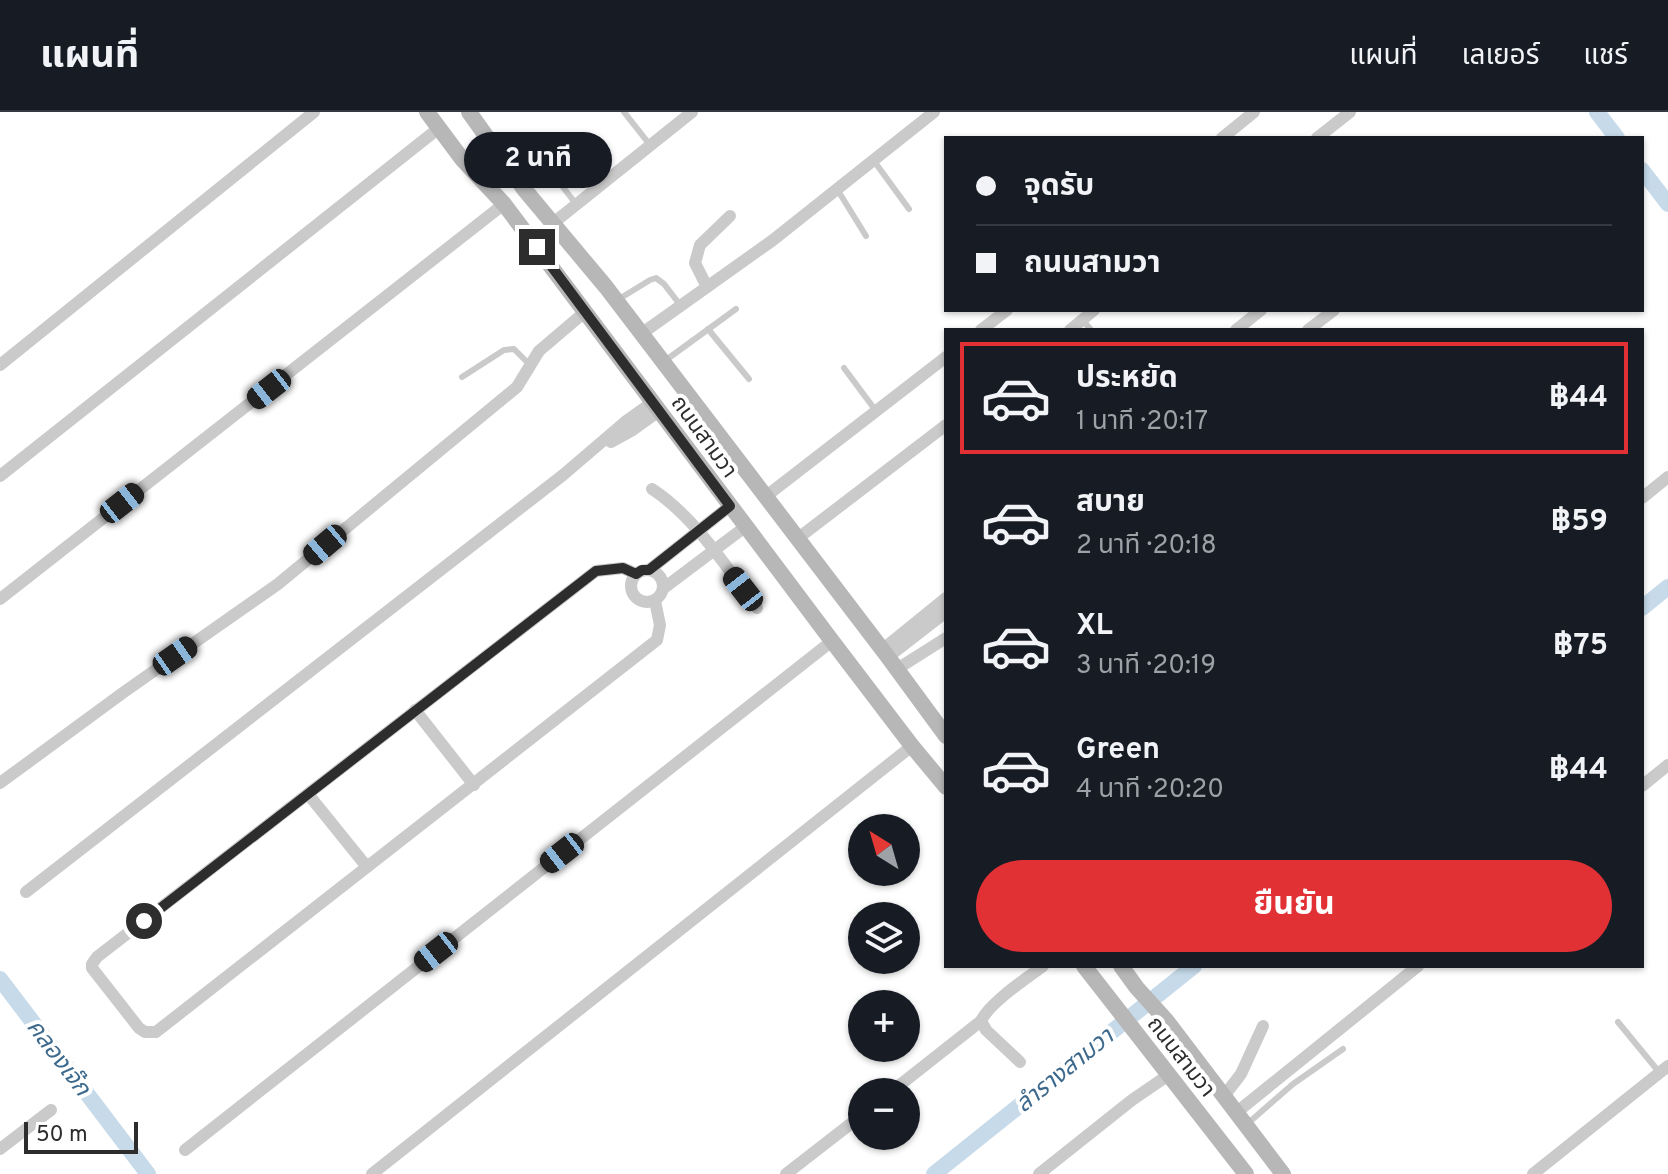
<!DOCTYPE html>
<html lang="th">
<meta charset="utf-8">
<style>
body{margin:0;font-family:Overpass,"Noto Sans Thai",sans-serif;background:#242831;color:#f1f3f6;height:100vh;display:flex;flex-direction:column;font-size:30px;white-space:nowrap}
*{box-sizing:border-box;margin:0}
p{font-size:26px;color:#9ea1a6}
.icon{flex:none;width:44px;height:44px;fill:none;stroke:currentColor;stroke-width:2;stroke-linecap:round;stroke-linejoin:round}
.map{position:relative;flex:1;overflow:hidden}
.details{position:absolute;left:944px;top:216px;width:700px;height:640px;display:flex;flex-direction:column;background:#171b24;border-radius:0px;box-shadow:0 2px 6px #0004}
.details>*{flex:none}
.banner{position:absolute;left:944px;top:24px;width:700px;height:176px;border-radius:0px;box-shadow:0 2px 6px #0004;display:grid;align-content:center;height:176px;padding:0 32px;background:#171b24}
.needle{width:52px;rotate:323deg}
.buttons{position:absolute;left:848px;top:702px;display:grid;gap:16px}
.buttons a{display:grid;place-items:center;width:72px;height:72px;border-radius:50%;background:#171b24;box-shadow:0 2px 6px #0004;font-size:40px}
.scale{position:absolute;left:24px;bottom:20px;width:114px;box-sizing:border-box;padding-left:8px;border:4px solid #2d2d2d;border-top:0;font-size:22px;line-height:28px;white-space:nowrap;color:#2d2d2d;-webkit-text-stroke:6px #fff;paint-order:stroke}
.end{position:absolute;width:36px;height:36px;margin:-18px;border:10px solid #2d2d2d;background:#fff;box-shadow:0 0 0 4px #fff}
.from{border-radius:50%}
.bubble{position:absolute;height:56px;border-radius:28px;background:#171b24;box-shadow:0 2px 6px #0004;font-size:26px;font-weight:700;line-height:56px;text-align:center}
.car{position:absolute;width:24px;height:48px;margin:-24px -12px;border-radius:10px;box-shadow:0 0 6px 2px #0007;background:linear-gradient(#222 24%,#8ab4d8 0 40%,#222 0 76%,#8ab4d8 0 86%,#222 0)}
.banner b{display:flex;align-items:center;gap:28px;height:76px;font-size:30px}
.banner b+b{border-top:2px solid #363941}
.banner i{width:20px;height:20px;background:#f1f3f6}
ul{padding:14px 0 0;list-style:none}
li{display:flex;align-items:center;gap:24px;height:112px;margin:0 16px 12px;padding:0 16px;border:4px solid transparent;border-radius:0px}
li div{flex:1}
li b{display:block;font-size:30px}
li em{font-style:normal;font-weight:700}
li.current{border-color:#e13135}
li>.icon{width:72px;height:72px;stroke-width:1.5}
.primary-button{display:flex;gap:16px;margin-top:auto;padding:16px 32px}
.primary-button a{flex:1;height:92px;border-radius:48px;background:#e13135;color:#fff;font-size:32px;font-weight:700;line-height:92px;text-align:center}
header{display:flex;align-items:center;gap:48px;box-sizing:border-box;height:112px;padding:0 40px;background:#171b24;border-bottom:2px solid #363941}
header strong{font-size:38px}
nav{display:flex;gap:44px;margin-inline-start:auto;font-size:28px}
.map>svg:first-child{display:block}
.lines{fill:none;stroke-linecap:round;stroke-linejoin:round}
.canal{stroke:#c6daea;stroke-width:16}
.lane{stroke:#cacaca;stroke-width:6}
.street{stroke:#cacaca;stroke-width:12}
.secondary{stroke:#b7b7b7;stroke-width:16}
.route{stroke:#2d2d2d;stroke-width:10}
.labels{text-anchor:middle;stroke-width:8;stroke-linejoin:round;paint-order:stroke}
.street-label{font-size:22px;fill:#2d2d2d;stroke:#fff}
.water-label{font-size:24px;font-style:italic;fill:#3d698c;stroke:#fff}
</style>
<header>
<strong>แผนที่</strong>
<nav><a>แผนที่</a><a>เลเยอร์</a><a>แชร์</a></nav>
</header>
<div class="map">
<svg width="1668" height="1062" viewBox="0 0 1668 1062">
<rect width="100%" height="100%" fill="#fff"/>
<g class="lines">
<!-- canal -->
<g class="canal">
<path d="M1597 0 1617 26"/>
<path d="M1642 58 1668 92"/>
<path d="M1642 496 1668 475"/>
<path d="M0 867 148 1062"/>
<path d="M934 1062 1194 854"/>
</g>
<!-- lane -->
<g class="lane">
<path d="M624 0 650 33"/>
<path d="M874 49 909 97"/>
<path d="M549 57 576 92"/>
<path d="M837 77 866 124"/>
<path d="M619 187 650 168 656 166 664 172 681 194"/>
<path d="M1082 207 1091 218"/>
<path d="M708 217 749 267"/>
<path d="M666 248 736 197"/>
<path d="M844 256 876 299"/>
<path d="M462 265 504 238 514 237 531 254"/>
<path d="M1618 910 1659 960"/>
<path d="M1246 1013 1293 972 1343 937"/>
</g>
<!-- street -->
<g class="street">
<path d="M1222 26 1254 0"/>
<path d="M1317 26 1350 0"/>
<path d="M552 112 692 0"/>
<path d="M707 175 695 151 700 133 730 104"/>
<path d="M981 218 1007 198"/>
<path d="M1070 218 1094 198"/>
<path d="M1236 218 1261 198"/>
<path d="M1308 218 1334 198"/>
<path d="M641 222 773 128 934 0"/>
<path d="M0 253 314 0"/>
<path d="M611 330 631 319 659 299"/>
<path d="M0 364 439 16"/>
<path d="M652 377C694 404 727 456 757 496"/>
<path d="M765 385 946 245"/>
<path d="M1642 386 1668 365"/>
<path d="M797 427 946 313"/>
<circle cx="647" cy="474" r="16"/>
<path d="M649 458 730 394"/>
<path d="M636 462 623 456 596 459 97 845 92 852V856L139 916 145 920H156L657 528 660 513 655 489"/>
<path d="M664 476 745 415"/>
<path d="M0 487 504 92"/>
<path d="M882 538 946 486"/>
<path d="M888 545 946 500"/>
<path d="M897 557 946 526"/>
<path d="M415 598 474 673"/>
<path d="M0 671 124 580 278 472 517 275 539 239 586 199"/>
<path d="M1642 674 1668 653"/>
<path d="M308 682 367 755"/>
<path d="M26 780 563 363 625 310 653 290"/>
<path d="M1020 950 986 918 981 909C989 891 1027 866 1043 854"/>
<path d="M891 980 981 909"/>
<path d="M1224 984 1241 962 1263 914"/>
<path d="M1237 1000 1418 854"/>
<path d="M0 1037 51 998"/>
<path d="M185 1038 832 529"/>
<path d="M372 1062 912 634"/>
<path d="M786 1062 862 1003"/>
<path d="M1039 1062 1132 988 1170 962"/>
<path d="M1533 1062 1668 954"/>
</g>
<!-- secondary -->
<g class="secondary">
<path d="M427 0 462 47 504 92 832 529 912 634 946 675"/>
<path d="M469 0 524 77 606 175 888 545 946 624"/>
<path d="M1084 854 1246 1062"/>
<path d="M1121 854 1137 876 1166 908 1283 1062"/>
</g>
</g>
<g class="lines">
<!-- route -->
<path class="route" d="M144 809 596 459 623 456 636 462 642 458H649L730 394 537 135"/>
</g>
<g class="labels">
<!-- street labels -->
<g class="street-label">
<text transform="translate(705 324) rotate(54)" y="8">ถนนสามวา</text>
<text transform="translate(1182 944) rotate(52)" y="8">ถนนสามวา</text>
</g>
<!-- water labels -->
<g class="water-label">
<text transform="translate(59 945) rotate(53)" y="8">คลองเจ๊ก</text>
<text transform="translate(1064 958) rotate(-39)" y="8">ลำรางสามวา</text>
</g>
</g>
</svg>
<div class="buttons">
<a><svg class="needle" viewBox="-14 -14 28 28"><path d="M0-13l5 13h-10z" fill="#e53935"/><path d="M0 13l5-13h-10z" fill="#9ea1a6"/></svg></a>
<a><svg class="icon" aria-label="layers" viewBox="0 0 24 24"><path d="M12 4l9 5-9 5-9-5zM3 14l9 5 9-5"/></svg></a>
<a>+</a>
<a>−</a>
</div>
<div class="scale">50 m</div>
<i class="end from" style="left:144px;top:809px"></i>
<i class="end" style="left:537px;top:135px"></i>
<div class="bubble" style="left:464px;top:20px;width:148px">2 นาที</div>
<i class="car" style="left:269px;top:277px;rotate:232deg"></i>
<i class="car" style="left:122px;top:391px;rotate:52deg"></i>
<i class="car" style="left:325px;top:433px;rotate:230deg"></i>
<i class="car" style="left:743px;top:477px;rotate:322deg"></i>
<i class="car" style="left:175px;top:544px;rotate:55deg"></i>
<i class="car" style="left:562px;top:741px;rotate:232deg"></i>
<i class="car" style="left:436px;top:840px;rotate:232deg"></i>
<div class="banner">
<b><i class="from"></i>จุดรับ</b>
<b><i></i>ถนนสามวา</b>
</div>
<section class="details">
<ul>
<li class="current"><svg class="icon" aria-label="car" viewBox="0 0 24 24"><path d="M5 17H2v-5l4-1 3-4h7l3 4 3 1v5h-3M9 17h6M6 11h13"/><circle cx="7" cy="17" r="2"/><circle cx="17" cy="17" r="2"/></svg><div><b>ประหยัด</b><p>1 นาที · 20:17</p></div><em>฿44</em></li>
<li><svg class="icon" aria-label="car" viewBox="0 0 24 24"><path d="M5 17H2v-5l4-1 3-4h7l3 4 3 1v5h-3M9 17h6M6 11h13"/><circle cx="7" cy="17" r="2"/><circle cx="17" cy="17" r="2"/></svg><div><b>สบาย</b><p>2 นาที · 20:18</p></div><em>฿59</em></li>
<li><svg class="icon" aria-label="car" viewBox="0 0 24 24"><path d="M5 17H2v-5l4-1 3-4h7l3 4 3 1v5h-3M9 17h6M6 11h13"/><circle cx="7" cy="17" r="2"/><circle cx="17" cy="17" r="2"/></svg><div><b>XL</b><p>3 นาที · 20:19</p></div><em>฿75</em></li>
<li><svg class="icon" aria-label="car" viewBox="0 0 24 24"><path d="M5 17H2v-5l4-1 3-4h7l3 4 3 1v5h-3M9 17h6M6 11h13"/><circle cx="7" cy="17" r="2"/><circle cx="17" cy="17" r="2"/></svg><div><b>Green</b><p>4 นาที · 20:20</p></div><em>฿44</em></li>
</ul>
<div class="primary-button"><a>ยืนยัน</a></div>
</section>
</div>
